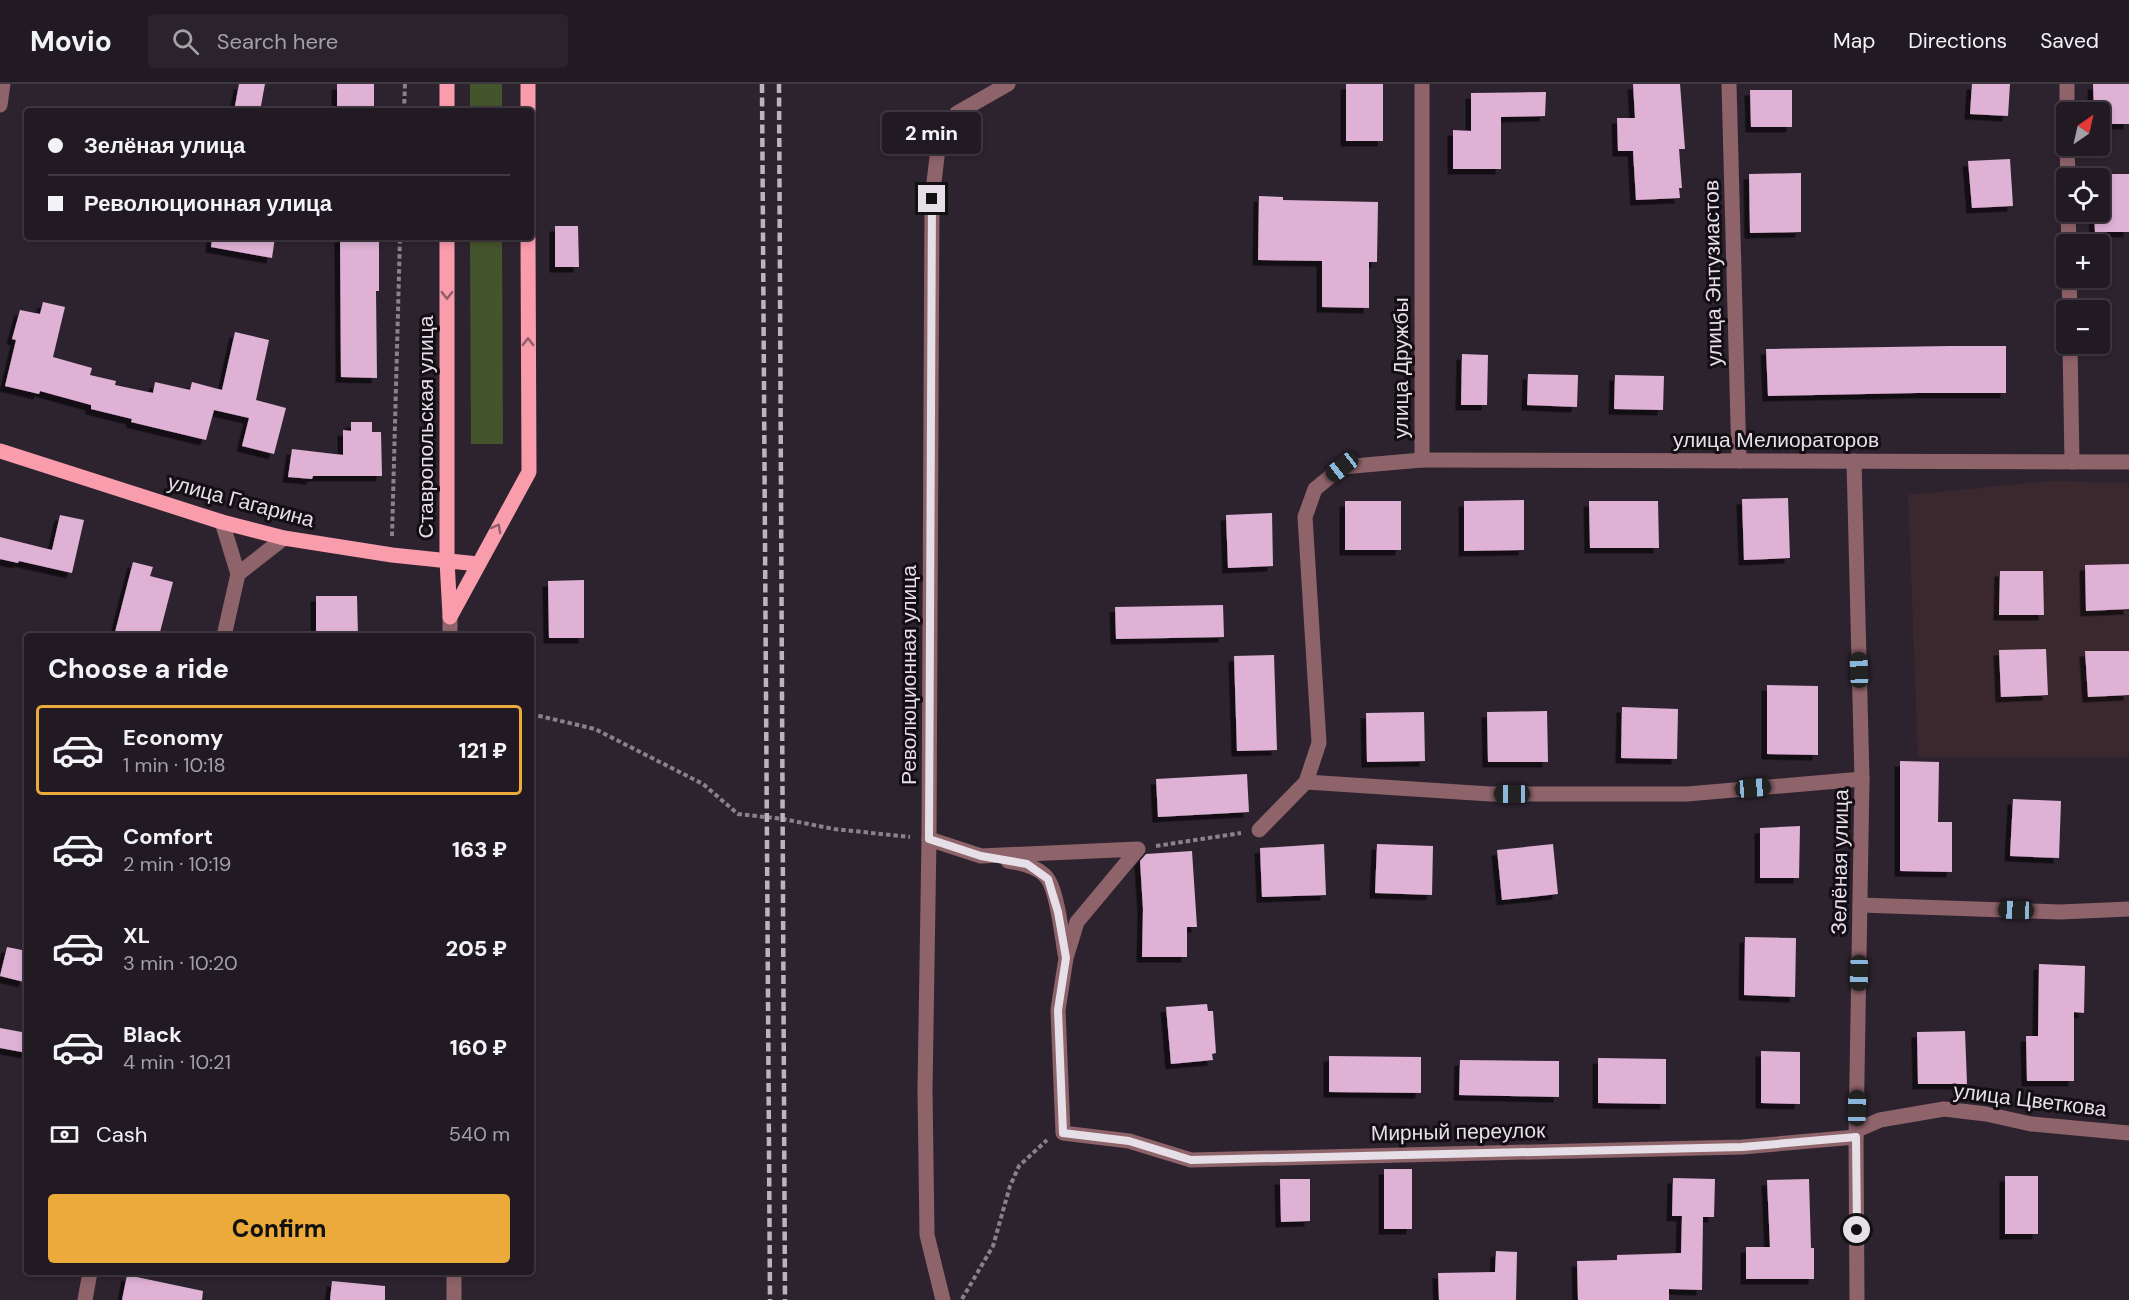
<!DOCTYPE html>
<meta charset="utf-8">
<style>
body{margin:0;font-family:"DM Sans",sans-serif;background:#2a232b;color:#f1f3f6;height:100vh;display:flex;flex-direction:column;font-size:22px;white-space:nowrap}
*{box-sizing:border-box;margin:0}
p{font-size:20px;color:#a2a1a6}
.icon{flex:none;width:33px;height:33px;fill:none;stroke:currentColor;stroke-width:2;stroke-linecap:round;stroke-linejoin:round}
.map{position:relative;flex:1;overflow:hidden}
.drawer{position:absolute;left:24px;top:549px;width:510px;height:642px;display:flex;flex-direction:column;background:#221a23;border-radius:6px;box-shadow:0 3px 9px #0003,0 0 0 2px #3f3841}
.drawer>*{flex:none}
.guide{position:absolute;left:24px;top:24px;width:510px;height:132px;border-radius:6px;box-shadow:0 3px 9px #0003,0 0 0 2px #3f3841;display:grid;align-content:center;height:132px;padding:0 24px;background:#221a23}
.needle{width:39px;rotate:34deg}
.fabs{position:absolute;left:2056px;top:18px;display:grid;gap:12px}
.fabs a{display:grid;place-items:center;width:54px;height:54px;border-radius:6px;background:#221a23;box-shadow:0 3px 9px #0003,0 0 0 2px #3f3841;font-size:30px}
.end{position:absolute;width:27px;height:27px;margin:-14px;border:8px solid #e6dfe7;background:#111;box-shadow:0 0 0 3px #111}
.from{border-radius:50%}
.bubble{position:absolute;height:42px;border-radius:6px;background:#221a23;box-shadow:0 3px 9px #0003,0 0 0 2px #3f3841;font-size:20px;font-weight:800;line-height:42px;text-align:center}
.car{position:absolute;width:18px;height:36px;margin:-18px -9px;border-radius:8px;box-shadow:0 0 4px 2px #0007;background:linear-gradient(#222 24%,#8ab4d8 0 40%,#222 0 76%,#8ab4d8 0 86%,#222 0)}
.guide b{display:flex;align-items:center;gap:21px;height:57px;font-size:22px}
.guide b+b{border-top:2px solid #3f3841}
.guide i{width:15px;height:15px;background:#f1f3f6}
ul{padding:0;list-style:none}
li{display:flex;align-items:center;gap:18px;height:90px;margin:0 12px 9px;padding:0 12px;border:3px solid transparent;border-radius:6px}
li div{flex:1}
li b{display:block;font-size:22px}
li em{font-style:normal;font-weight:800}
li.on{border-color:#ebaa39}
li>.icon{width:54px;height:54px;stroke-width:1.5}
h2{padding:0 24px;font-size:27px;line-height:72px}
.pay{display:flex;align-items:center;gap:15px;height:66px;padding:0 24px;font-size:22px}
.pay p{margin-inline-start:auto}
.cta{display:flex;gap:12px;margin-top:auto;padding:12px 24px}
.cta a{flex:1;height:69px;border-radius:6px;background:#ebaa39;color:#111;font-size:24px;font-weight:800;line-height:69px;text-align:center}
header{display:flex;align-items:center;gap:36px;box-sizing:border-box;height:84px;padding:0 30px;background:#221a23;border-bottom:2px solid #3f3841}
header strong{font-size:28px}
nav{display:flex;gap:33px;margin-inline-start:auto;font-size:21px}
.search{width:420px;height:54px;background:#2a232b;display:flex;align-items:center;gap:15px;box-sizing:border-box;padding:0 21px;border-radius:6px;color:#a2a1a6;font-size:22px}
.map>svg:first-child{display:block}
.commercial{fill:#3b282e}
.green{fill:#44542b}
.building{fill:#deb1d5;filter:url(#shadow)}
.lines{fill:none;stroke-linecap:round;stroke-linejoin:round}
.path{stroke:#8a818b;stroke-width:4;stroke-dasharray:4.5 3;stroke-linecap:butt}
.minor{stroke:#8f636a;stroke-width:15}
.major{stroke:#f99dad;stroke-width:15}
.rail{stroke:#bbb4bc;stroke-width:4.5;stroke-dasharray:9 4.5;stroke-linecap:butt}
.oneway{stroke:#915d68}
.route{stroke:#e6dfe7;stroke-width:8}
.labels{text-anchor:middle;stroke-width:6;stroke-linejoin:round;paint-order:stroke}
.street-label{font-size:21px;fill:#e6dfe7;stroke:#120e13}
</style>
<header>
<strong>Movio</strong>
<div class="search"><svg class="icon" aria-label="search" viewBox="0 0 24 24"><circle cx="10" cy="10" r="6"/><path d="M15 15l6 6"/></svg>Search here</div>
<nav><a>Map</a><a>Directions</a><a>Saved</a></nav>
</header>
<div class="map">
<svg width="2129" height="1216" viewBox="0 0 2129 1216">
<defs>
<filter id="shadow"><feDropShadow dx="-5.5" dy="5.5" stdDeviation="0" flood-color="#0009"/></filter>
</defs>
<rect width="100%" height="100%" fill="#2d232f"/>
<!-- commercial -->
<path class="commercial" d="M2050 397 2129 399V673H1918L1908 411Z"/>
<!-- green -->
<g class="green">
<rect x="470" y="0" width="32" height="27"/>
<path d="M470 153H502L503 360H471Z"/>
</g>
<!-- building -->
<g class="building">
<path d="M239 0H265L260 27H234Z"/>
<rect x="337" y="0" width="37" height="27"/>
<rect x="1346" y="0" width="37" height="57"/>
<path d="M1633 0H1680L1685 65H1679L1682 104H1679L1680 114 1636 116 1633 67H1618L1617 34H1635Z"/>
<path d="M1972 0H2010L2008 32 1970 30Z"/>
<path d="M2093 0H2129V40H2100V28H2094Z"/>
<path d="M1750 6H1792V43H1751Z"/>
<path d="M1546 8 1545 32 1501 33V85H1453V46L1471 47V9Z"/>
<path d="M2010 75 2013 122 1972 124 1968 77Z"/>
<path d="M1801 89V148L1750 149 1749 90Z"/>
<path d="M2094 90H2129V148H2095L2094 128H2100V94H2094Z"/>
<path d="M1259 112 1283 113V116L1378 118 1377 178H1369V224L1322 223V177L1258 176Z"/>
<path d="M555 142H578L579 183H555Z"/>
<path d="M212 153H275L272 174 211 163Z"/>
<path d="M340 153H379V207H376L377 294 341 293Z"/>
<path d="M43 218 65 223 53 273 92 284 90 291 116 297 115 301 153 309 155 298 190 306 192 298 222 306 235 248 269 256 256 316 286 324 274 370 242 362 249 334 214 326 206 356 131 338 132 335 91 325V321L40 307 39 310 5 302 16 256 12 255 20 226 40 230Z"/>
<path d="M1950 262H2006V309H1917L1768 312 1766 265Z"/>
<path d="M1462 270 1488 271 1487 321H1461Z"/>
<path d="M1528 290 1578 291 1577 323 1527 321Z"/>
<path d="M1615 291 1664 292 1663 326 1614 325Z"/>
<path d="M351 338H372V348H381L382 392H313L312 395 288 393 292 365 343 371V346L351 347Z"/>
<path d="M1788 414 1790 474 1744 476 1742 415Z"/>
<path d="M1524 416V466L1464 467V417Z"/>
<rect x="1345" y="417" width="56" height="49"/>
<path d="M1589 417H1658L1659 464H1590Z"/>
<path d="M1272 429 1273 482 1228 484 1226 431Z"/>
<path d="M60 431 84 436 72 489 19 477 18 479 0 475V453L52 466Z"/>
<path d="M133 478 153 483 150 492 173 498 159 552H114Z"/>
<path d="M2129 480V525L2086 527 2085 481Z"/>
<path d="M2000 487H2043L2044 531H1999Z"/>
<path d="M584 496V554H549L548 497Z"/>
<path d="M316 512H357L358 552H316Z"/>
<path d="M1223 521 1224 553 1116 555 1115 523Z"/>
<path d="M2046 565 2048 611 2001 613 1999 566Z"/>
<path d="M2085 567H2129V611L2088 613Z"/>
<path d="M1274 571 1277 666 1237 667 1234 572Z"/>
<path d="M1767 601 1818 602V671L1767 670Z"/>
<path d="M1622 623 1678 625 1677 675 1621 674Z"/>
<path d="M1547 627 1548 678H1488L1487 628Z"/>
<path d="M1424 628 1425 677 1367 678 1366 629Z"/>
<path d="M1900 677 1939 678 1938 738H1952V788L1900 787Z"/>
<path d="M1247 690 1249 728 1158 733 1156 695Z"/>
<path d="M2013 715 2061 717 2059 774 2010 772Z"/>
<path d="M1800 742 1799 794H1760V744Z"/>
<path d="M1324 760 1326 811 1262 813 1260 764Z"/>
<path d="M1377 760 1433 762 1432 811 1375 809Z"/>
<path d="M1553 760 1558 810 1502 816 1497 766Z"/>
<path d="M1192 767 1197 843H1187V873H1142L1143 825 1140 777 1146 770Z"/>
<path d="M1745 853 1796 854 1795 913 1744 911Z"/>
<path d="M7 863 27 867V884L24 898 0 892Z"/>
<path d="M2039 880 2085 882 2084 929 2074 928V997H2027L2026 952H2038Z"/>
<path d="M1207 920 1208 927H1213L1216 969 1212 970 1213 976 1171 980 1166 923Z"/>
<path d="M0 944 27 949V969L0 964Z"/>
<path d="M1965 947 1967 1000H1918L1917 948Z"/>
<path d="M1761 967 1800 968V1020L1761 1019Z"/>
<path d="M1329 972 1421 973V1009L1329 1008Z"/>
<path d="M1598 974 1666 975V1020L1598 1019Z"/>
<path d="M1460 976 1559 977V1013L1459 1011Z"/>
<rect x="1384" y="1085" width="28" height="60"/>
<rect x="2005" y="1092" width="33" height="58"/>
<path d="M1673 1094 1715 1095 1714 1133H1703L1702 1206 1669 1205V1216H1578L1577 1177 1617 1176V1171L1681 1169 1682 1132H1672Z"/>
<path d="M1280 1095H1310V1137L1281 1138Z"/>
<path d="M1809 1095 1811 1164H1814V1195H1746V1163H1770L1767 1096Z"/>
<path d="M1496 1167 1517 1168 1516 1216H1439L1438 1189 1495 1188Z"/>
<path d="M127 1191 203 1207 202 1216H122Z"/>
<path d="M332 1197 385 1202V1216H330Z"/>
</g>
<g class="lines">
<!-- path -->
<g class="path">
<path d="M404 27 405 0"/>
<path d="M392 452 400 153"/>
<path d="M531 630 595 645 703 700 738 730 783 735 834 745 910 753"/>
<path d="M1156 762 1241 749"/>
<path d="M962 1215 993 1162 1010 1102 1019 1082 1047 1056"/>
</g>
<!-- minor -->
<g class="minor">
<path d="M1729 0 1739 377"/>
<path d="M2067 0V35"/>
<path d="M0 21 3 0"/>
<path d="M2067 62 2068 94"/>
<path d="M2068 128 2069 160"/>
<path d="M2069 194 2070 226"/>
<path d="M2070 260 2072 378"/>
<path d="M1422 376 2129 378"/>
<path d="M1854 377 1862 695 1856 1053 1857 1216"/>
<path d="M222 438 238 490 224 552"/>
<path d="M238 490 284 454"/>
<path d="M450 533V552"/>
<path d="M1306 698 1490 710H1687L1862 695"/>
<path d="M1259 746 1306 698 1319 659 1305 433 1315 405 1342 383 1422 376V0"/>
<path d="M929 755 981 772 1138 765 1077 838 1066 874 1058 926 1063 1049 1129 1057 1191 1076 1742 1063 1856 1053"/>
<path d="M1008 777C1021 779 1042 784 1049 797 1058 813 1062 852 1065 870"/>
<path d="M1860 821 2060 828 2129 825"/>
<path d="M1857 1046 1880 1036 1944 1025 1986 1030 2031 1040 2129 1049"/>
<path d="M454 1188V1216"/>
<path d="M85 1216 90 1188"/>
<path d="M943 1216 927 1151 925 1006 929 755 932 115 939 56 957 29 1008 0"/>
</g>
<!-- major -->
<g class="major">
<path d="M528 0V27"/>
<path d="M447 27V0"/>
<path d="M447 153V477L450 531"/>
<path d="M0 367 222 438 284 454 392 471 478 480"/>
<path d="M450 533 529 388 528 153"/>
</g>
<!-- rail -->
<g class="rail">
<path d="M762 0 770 1216"/>
<path d="M779 0 785 1216"/>
</g>
</g>
<!-- one-way arrows -->
<defs><path id="oneway-chevron" d="M-2-3.5L2.5 0L-2 3.5" fill="none" stroke-width="1.6" stroke-linecap="round" stroke-linejoin="round" transform="scale(1.5)"/></defs>
<g class="oneway">
<use href="#oneway-chevron" transform="translate(447 211) rotate(90)"/>
<use href="#oneway-chevron" transform="translate(528 258) rotate(-90)"/>
<use href="#oneway-chevron" transform="translate(497 444) rotate(-61)"/>
</g>
<g class="lines">
<!-- route -->
<path class="route" d="M932 115 929 755 981 772 1027 780 1048 795 1058 828 1066 874 1058 926 1063 1049 1129 1057 1191 1076 1742 1063 1856 1053 1857 1146"/>
</g>
<g class="labels">
<!-- street labels -->
<g class="street-label">
<text transform="translate(1713 189) rotate(-91)" y="7">улица Энтузиастов</text>
<text transform="translate(1401 284) rotate(-90)" y="7">улица Дружбы</text>
<text transform="translate(426 343) rotate(-90)" y="7">Ставропольская улица</text>
<text x="1776" y="363">улица Мелиораторов</text>
<text transform="translate(241 417) rotate(15)" y="7">улица Гагарина</text>
<text transform="translate(909 591) rotate(-90)" y="7">Революционная улица</text>
<text transform="translate(1840 778) rotate(-89)" y="7">Зелёная улица</text>
<text transform="translate(2030 1016) rotate(7)" y="7">улица Цветкова</text>
<text transform="translate(1458 1048) rotate(-1)" y="7">Мирный переулок</text>
</g>
</g>
</svg>
<div class="fabs">
<a><svg class="needle" viewBox="-14 -14 28 28"><path d="M0-13l5 13h-10z" fill="#e53935"/><path d="M0 13l5-13h-10z" fill="#a2a1a6"/></svg></a>
<a><svg class="icon" aria-label="locate" viewBox="0 0 24 24"><circle cx="12" cy="12" r="6"/><path d="M12 2v4M12 18v4M2 12h4M18 12h4"/></svg></a>
<a>+</a>
<a>−</a>
</div>
<i class="end from" style="left:1857px;top:1146px"></i>
<i class="end" style="left:932px;top:115px"></i>
<div class="bubble" style="left:882px;top:28px;width:99px">2 min</div>
<i class="car" style="left:1342px;top:383px;rotate:232deg"></i>
<i class="car" style="left:1859px;top:586px;rotate:358deg"></i>
<i class="car" style="left:1753px;top:704px;rotate:85deg"></i>
<i class="car" style="left:1512px;top:710px;rotate:270deg"></i>
<i class="car" style="left:2016px;top:826px;rotate:272deg"></i>
<i class="car" style="left:1859px;top:889px;rotate:181deg"></i>
<i class="car" style="left:1857px;top:1024px;rotate:1deg"></i>
<div class="guide">
<b><i class="from"></i>Зелёная улица</b>
<b><i></i>Революционная улица</b>
</div>
<section class="drawer">
<h2>Choose a ride</h2>
<ul>
<li class="on"><svg class="icon" aria-label="car" viewBox="0 0 24 24"><path d="M5 17H2v-5l4-1 3-4h7l3 4 3 1v5h-3M9 17h6M6 11h13"/><circle cx="7" cy="17" r="2"/><circle cx="17" cy="17" r="2"/></svg><div><b>Economy</b><p>1 min · 10:18</p></div><em>121 ₽</em></li>
<li><svg class="icon" aria-label="car" viewBox="0 0 24 24"><path d="M5 17H2v-5l4-1 3-4h7l3 4 3 1v5h-3M9 17h6M6 11h13"/><circle cx="7" cy="17" r="2"/><circle cx="17" cy="17" r="2"/></svg><div><b>Comfort</b><p>2 min · 10:19</p></div><em>163 ₽</em></li>
<li><svg class="icon" aria-label="car" viewBox="0 0 24 24"><path d="M5 17H2v-5l4-1 3-4h7l3 4 3 1v5h-3M9 17h6M6 11h13"/><circle cx="7" cy="17" r="2"/><circle cx="17" cy="17" r="2"/></svg><div><b>XL</b><p>3 min · 10:20</p></div><em>205 ₽</em></li>
<li><svg class="icon" aria-label="car" viewBox="0 0 24 24"><path d="M5 17H2v-5l4-1 3-4h7l3 4 3 1v5h-3M9 17h6M6 11h13"/><circle cx="7" cy="17" r="2"/><circle cx="17" cy="17" r="2"/></svg><div><b>Black</b><p>4 min · 10:21</p></div><em>160 ₽</em></li>
</ul>
<div class="pay"><svg class="icon" aria-label="cash" viewBox="0 0 24 24"><path d="M3 7h18v10H3z"/><circle cx="12" cy="12" r="2"/></svg>Cash<p>540 m</p></div>
<div class="cta"><a>Confirm</a></div>
</section>
</div>
